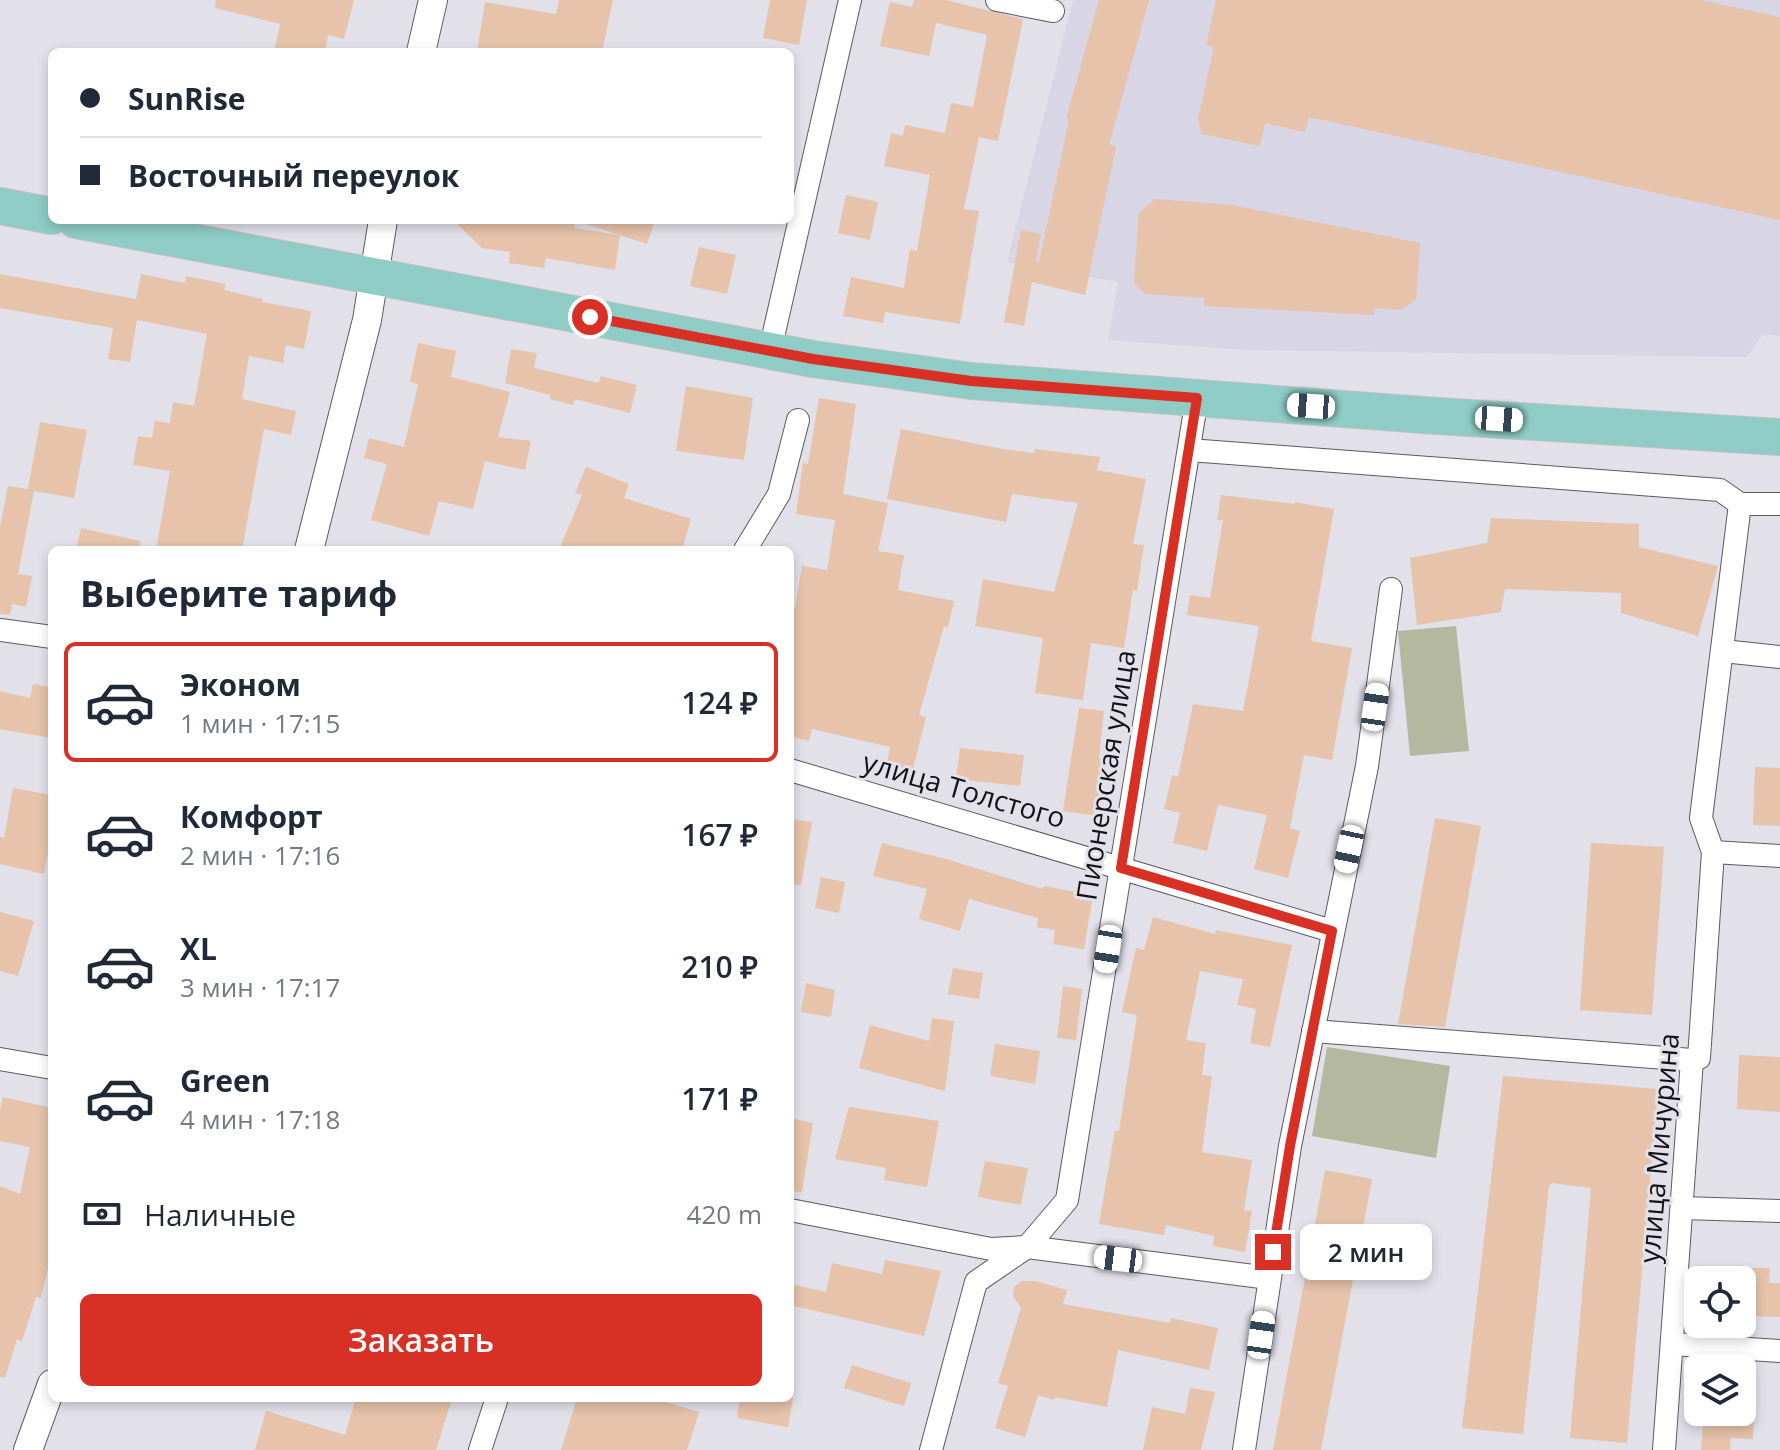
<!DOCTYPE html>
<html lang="ru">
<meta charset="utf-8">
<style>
body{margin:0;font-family:"Open Sans",sans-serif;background:#f2f2f3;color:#1f2937;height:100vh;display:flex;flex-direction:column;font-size:30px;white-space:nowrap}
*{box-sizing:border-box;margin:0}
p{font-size:26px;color:#747a83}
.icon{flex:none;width:44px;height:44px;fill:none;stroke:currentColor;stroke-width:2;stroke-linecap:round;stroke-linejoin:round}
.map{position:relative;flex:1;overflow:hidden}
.details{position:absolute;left:48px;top:546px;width:746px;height:856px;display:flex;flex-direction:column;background:#fff;border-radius:12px;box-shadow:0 4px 12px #0003}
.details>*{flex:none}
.top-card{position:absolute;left:48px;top:48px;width:746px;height:176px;border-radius:12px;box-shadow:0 4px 12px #0003;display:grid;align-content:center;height:176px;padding:0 32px;background:#fff}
.fabs{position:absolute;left:1684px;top:1266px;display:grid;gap:16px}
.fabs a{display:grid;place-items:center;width:72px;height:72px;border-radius:12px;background:#fff;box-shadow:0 4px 12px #0003;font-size:40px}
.end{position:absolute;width:36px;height:36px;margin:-18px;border:10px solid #d93025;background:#fff;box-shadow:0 0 0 4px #fff}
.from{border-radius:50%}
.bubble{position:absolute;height:56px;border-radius:12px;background:#fff;box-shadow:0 4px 12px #0003;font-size:26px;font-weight:600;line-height:56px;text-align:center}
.car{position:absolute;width:24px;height:48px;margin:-24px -12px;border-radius:10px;box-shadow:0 0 6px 2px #0007;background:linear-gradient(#fff 24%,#345 0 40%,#fff 0 76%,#345 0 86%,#fff 0)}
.top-card b{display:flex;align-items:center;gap:28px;height:76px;font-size:30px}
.top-card b+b{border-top:2px solid #e0e1e3}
.top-card i{width:20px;height:20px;background:#1f2937}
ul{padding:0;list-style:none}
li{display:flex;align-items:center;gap:24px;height:120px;margin:0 16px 12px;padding:0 16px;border:4px solid transparent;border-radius:12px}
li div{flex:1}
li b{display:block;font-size:30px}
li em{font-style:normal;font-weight:600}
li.selected{border-color:#d93025}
li>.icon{width:72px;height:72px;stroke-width:1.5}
h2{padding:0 32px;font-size:36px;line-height:96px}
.pay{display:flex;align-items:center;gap:20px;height:88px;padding:0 32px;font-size:30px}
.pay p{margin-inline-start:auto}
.action{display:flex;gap:16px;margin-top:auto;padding:16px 32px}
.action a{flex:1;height:92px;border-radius:12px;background:#d93025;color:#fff;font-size:32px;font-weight:600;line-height:92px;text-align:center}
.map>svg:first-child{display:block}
.built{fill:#d8d5e5}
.green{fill:#b3b89f}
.building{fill:#e6c3aa}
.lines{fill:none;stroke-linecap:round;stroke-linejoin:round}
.minor-casing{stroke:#5b5a61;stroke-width:24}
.tertiary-casing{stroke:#5b5a61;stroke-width:30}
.primary-casing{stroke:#c2c1c2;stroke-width:38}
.minor{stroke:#fff;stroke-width:22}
.tertiary{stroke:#fff;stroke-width:28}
.primary{stroke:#8eccc5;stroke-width:36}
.route{stroke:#d93025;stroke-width:10}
.labels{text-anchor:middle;stroke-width:6;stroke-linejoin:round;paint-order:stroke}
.street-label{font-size:28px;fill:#131215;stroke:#e2e0e9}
</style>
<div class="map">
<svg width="1780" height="1450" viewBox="0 0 1780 1450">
<rect width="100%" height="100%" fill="#e2e0e9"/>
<!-- built -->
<path class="built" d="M1073 0H1780V336L1763 334 1747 357 1245 350 1108 340 1118 282 1007 262Z"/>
<!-- green -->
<g class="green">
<path d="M1456 626 1469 751 1410 756 1398 631Z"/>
<path d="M1327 1047 1450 1066 1436 1158 1312 1136Z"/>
</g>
<!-- building -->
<g class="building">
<path d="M216 0H354L344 39 328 35 325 52H274L280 24 215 8Z"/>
<path d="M559 0H613L602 52H477L485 2 556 14Z"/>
<path d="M770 0H807L799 45 763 38Z"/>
<path d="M914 0H946L1023 19 998 141 979 137 964 209 979 211 960 324 885 312 883 323 843 316 851 277 904 288 910 249 917 251 930 175 884 166 891 133 903 136 905 125 945 133 951 103 973 107 987 35 936 23 929 56 880 46 890 2 912 7Z"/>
<path d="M1099 0H1149L1109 145 1116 146 1085 295 1032 282 1024 326 1004 322 1021 230 1041 234 1036 261 1039 262 1069 120 1066 119Z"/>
<path d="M1216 0H1701L1780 17V220L1309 117 1305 132 1265 123 1260 146 1202 134 1198 118 1214 47 1206 45Z"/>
<path d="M846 195 878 202 870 240 838 233Z"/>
<path d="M1155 199 1232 205 1420 243 1416 299 1402 310 1375 308 1374 315 1204 306V298L1145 294 1134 282 1139 213Z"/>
<path d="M453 220H576L574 228 620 235 615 270 546 258 544 268 509 263 510 252 482 248Z"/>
<path d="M587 220H655L647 244 586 224Z"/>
<path d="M699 247 736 255 727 294 690 286Z"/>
<path d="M0 274 136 299 141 274 185 283 186 276 226 284 224 290 263 299 262 302 311 311 304 349 286 345 283 363 249 356 242 399 296 411 291 435 264 429 242 550H156L170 471 133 465 138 436 152 438 155 421 170 423 173 402 194 406 207 334 137 320 130 362 108 359 113 328 0 308Z"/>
<path d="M418 343 456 351 451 377 510 392 498 437 531 441 525 470 485 461 473 509 439 501 429 536 371 520 387 464 364 458 369 438 404 447 418 384 410 382Z"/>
<path d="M511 349 537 353 534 368 599 383 601 376 637 385 630 413 575 399 573 405 550 399V395L505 383Z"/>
<path d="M686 386 753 398 744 460 676 451Z"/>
<path d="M819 398 856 404 843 494 888 503 878 551 904 555 898 590 954 601 948 627 944 626 919 715 926 717 912 773 886 769 890 747 812 729 809 741 790 736V607L795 608 802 566 827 570 835 520 796 514 803 463 808 464Z"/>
<path d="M40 422 87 430 74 498 34 491 18 574 32 576 26 607 12 604 10 615 0 614V528L8 486 28 489Z"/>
<path d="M901 429 1003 449 1035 453V449L1100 457 1097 470 1146 479 1133 544 1144 545 1137 591 1133 590 1124 648 1091 643 1083 700 1035 693 1043 638 975 626 983 579 1054 592 1078 503 1012 494 1006 522 887 499Z"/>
<path d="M586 467 629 484 624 498 691 519 682 550H559L582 495 575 493Z"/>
<path d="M1221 495 1295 504V502L1334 509 1311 641 1352 648 1332 760 1304 755 1290 828 1300 831 1288 878 1254 869 1267 815 1218 805 1207 851 1173 843 1180 813 1164 809 1172 775 1178 777 1193 704 1243 711 1259 626 1187 615 1190 595 1210 598 1223 520H1217Z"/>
<path d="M1491 518 1639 524V547L1718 566 1698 636 1621 613V593L1505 589 1501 612 1417 625 1410 558 1487 543Z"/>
<path d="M81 528 140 541 139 550H76Z"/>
<path d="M33 684 52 687V738L0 729V691L30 698Z"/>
<path d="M1079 708 1104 711 1099 758 1106 759 1098 816 1063 811Z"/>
<path d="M960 748 1024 755 1020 786 956 779Z"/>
<path d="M1755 767 1780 768V826L1753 825Z"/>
<path d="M13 788 52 795V830L44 874 0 864V837L4 838Z"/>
<path d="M1435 818 1481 826 1445 1027 1398 1024Z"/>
<path d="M790 819 812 822 801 885 790 884Z"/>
<path d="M882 843 946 859 1043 889 1044 886 1093 895 1084 949 1053 944 1055 930 1037 927 1038 918 969 899 960 931 919 919 927 889 873 876Z"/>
<path d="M1591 843 1664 847 1652 1015 1580 1010Z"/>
<path d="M821 877 845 882 839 913 815 908Z"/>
<path d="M0 912 34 921 18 976 0 971Z"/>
<path d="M1153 917 1215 934 1216 930 1292 945 1270 1047 1250 1043 1256 1009 1237 1005 1243 979 1200 971 1186 1040 1206 1043 1202 1075 1212 1076 1202 1152 1252 1160 1244 1210 1252 1211 1245 1252 1213 1246 1214 1236 1166 1225 1164 1235 1099 1224 1115 1130 1119 1131 1137 1015 1122 1012 1136 948 1144 950Z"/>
<path d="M953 968 983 973 979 999 948 994Z"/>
<path d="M806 983 835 990 831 1017 801 1012Z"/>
<path d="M1063 986 1082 989 1076 1040 1057 1038Z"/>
<path d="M932 1018 954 1021 945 1091 859 1068 870 1025 929 1041Z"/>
<path d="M995 1044 1040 1051 1035 1084 990 1076Z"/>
<path d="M1739 1055 1780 1057V1112L1737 1109Z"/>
<path d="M1503 1076 1658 1089 1627 1443 1570 1438 1591 1188 1552 1183 1549 1186 1523 1434 1462 1428Z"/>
<path d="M3 1097 52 1108V1250L41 1298 36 1297 22 1341 17 1339 5 1378 0 1377V1186L20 1194 30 1147 0 1141V1112Z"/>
<path d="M849 1107 939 1121 927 1187 884 1180 886 1168 835 1159Z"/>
<path d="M790 1118 813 1123 802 1192 790 1191Z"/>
<path d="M985 1161 1028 1168 1021 1205 978 1197Z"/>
<path d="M1325 1170 1372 1179 1321 1450H1273Z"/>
<path d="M885 1260 941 1271 924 1336 790 1305V1284L826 1292 832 1263 882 1274Z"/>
<path d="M1742 1268H1770L1769 1283H1780V1317L1742 1316Z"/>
<path d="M1022 1281H1035L1067 1290 1063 1304 1170 1323 1171 1318 1218 1328 1209 1370 1118 1350 1107 1407 1055 1397 1054 1400 1038 1395 1025 1437 995 1428 1008 1386 998 1383 1021 1308 1013 1296 1014 1287Z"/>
<path d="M852 1365 911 1383 904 1406 844 1388Z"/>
<path d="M1190 1388 1215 1392 1201 1450H1143L1152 1407 1185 1414Z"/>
<path d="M356 1398H452L436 1450H255L266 1411 345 1435Z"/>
<path d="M577 1398H652L699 1412 687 1450H561Z"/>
<path d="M740 1398H793L788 1427 737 1418Z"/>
<path d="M1704 1412H1754L1753 1439 1731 1438 1730 1450H1701Z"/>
</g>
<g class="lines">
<defs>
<g id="minor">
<path d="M997 0 1053 11"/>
<path d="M770 350 850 0"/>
<path d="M1189 450 1720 490 1740 504"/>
<path d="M745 550 779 494 798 420"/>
<path d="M0 630 52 637"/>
<path d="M1723 651 1780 657"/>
<path d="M790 770 1332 931"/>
<path d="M1713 852 1780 856"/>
<path d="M1313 1031 1692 1060"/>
<path d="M0 1059 52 1068"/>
<path d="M1682 1208 1780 1211"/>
<path d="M790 1210 991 1249 1027 1247 1269 1278"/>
<path d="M1672 1344 1780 1351"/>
<path d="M480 1450 497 1398"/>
<path d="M931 1450 976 1282 1027 1247 1067 1200 1197 398"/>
<path d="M1244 1450 1290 1146 1367 766 1391 589"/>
<path d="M1664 1450 1692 1060 1699 1058 1713 852 1701 818 1740 504H1780"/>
</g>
<g id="tertiary">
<path d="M421 52 433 0"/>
<path d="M309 550 367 320 383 220"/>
<path d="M28 1450 52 1384"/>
</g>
<g id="primary">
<path d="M0 206 52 216"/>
<path d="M76 220 813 359 971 381 1437 416 1780 437"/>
</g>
</defs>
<!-- minor casing -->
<use href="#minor" class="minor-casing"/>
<!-- tertiary casing -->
<use href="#tertiary" class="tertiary-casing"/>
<!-- primary casing -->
<use href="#primary" class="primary-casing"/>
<!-- minor -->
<use href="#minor" class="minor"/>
<!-- tertiary -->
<use href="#tertiary" class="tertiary"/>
<!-- primary -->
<use href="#primary" class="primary"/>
</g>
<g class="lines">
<!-- route -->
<path class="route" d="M590 317 813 359 971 381 1197 398 1121 868 1332 931 1290 1146 1273 1252"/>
</g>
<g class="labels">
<!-- street labels -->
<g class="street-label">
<text transform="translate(1106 775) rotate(-81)" y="10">Пионерская улица</text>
<text transform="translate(964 790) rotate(16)" y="10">улица Толстого</text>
<text transform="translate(1659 1148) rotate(-85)" y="10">улица Мичурина</text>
</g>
</g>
</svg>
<div class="fabs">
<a><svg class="icon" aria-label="locate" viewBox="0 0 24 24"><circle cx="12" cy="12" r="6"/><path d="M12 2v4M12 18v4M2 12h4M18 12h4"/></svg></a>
<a><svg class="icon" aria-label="layers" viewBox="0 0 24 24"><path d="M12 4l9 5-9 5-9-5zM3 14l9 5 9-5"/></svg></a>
</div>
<i class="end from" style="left:590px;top:317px"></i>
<i class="end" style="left:1273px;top:1252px"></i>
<div class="bubble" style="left:1300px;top:1224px;width:132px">2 мин</div>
<i class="car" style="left:1311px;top:406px;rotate:274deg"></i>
<i class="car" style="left:1499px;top:419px;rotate:94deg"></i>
<i class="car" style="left:1375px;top:707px;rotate:8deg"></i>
<i class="car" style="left:1349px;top:849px;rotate:192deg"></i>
<i class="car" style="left:1108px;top:949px;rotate:189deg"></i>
<i class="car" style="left:1118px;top:1259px;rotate:277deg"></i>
<i class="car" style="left:1261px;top:1335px;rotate:8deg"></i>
<div class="top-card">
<b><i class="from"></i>SunRise</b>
<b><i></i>Восточный переулок</b>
</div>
<section class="details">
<h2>Выберите тариф</h2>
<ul>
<li class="selected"><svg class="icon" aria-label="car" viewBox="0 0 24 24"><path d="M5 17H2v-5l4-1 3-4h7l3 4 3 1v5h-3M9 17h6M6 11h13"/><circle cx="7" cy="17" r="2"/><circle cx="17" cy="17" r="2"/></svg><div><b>Эконом</b><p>1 мин · 17:15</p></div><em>124 ₽</em></li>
<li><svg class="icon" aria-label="car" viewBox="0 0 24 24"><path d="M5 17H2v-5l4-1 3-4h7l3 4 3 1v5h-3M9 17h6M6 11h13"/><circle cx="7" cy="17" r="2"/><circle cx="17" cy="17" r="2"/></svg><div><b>Комфорт</b><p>2 мин · 17:16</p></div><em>167 ₽</em></li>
<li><svg class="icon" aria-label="car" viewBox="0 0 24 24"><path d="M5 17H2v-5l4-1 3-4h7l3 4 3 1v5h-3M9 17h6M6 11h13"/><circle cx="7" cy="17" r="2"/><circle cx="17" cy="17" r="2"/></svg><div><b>XL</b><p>3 мин · 17:17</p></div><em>210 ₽</em></li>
<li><svg class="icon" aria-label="car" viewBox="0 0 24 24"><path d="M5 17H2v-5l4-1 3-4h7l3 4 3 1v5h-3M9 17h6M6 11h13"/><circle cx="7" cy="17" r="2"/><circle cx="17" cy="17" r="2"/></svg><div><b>Green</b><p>4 мин · 17:18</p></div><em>171 ₽</em></li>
</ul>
<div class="pay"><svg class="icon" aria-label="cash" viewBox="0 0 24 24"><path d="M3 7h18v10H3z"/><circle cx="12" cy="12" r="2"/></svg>Наличные<p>420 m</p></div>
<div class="action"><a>Заказать</a></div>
</section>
</div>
